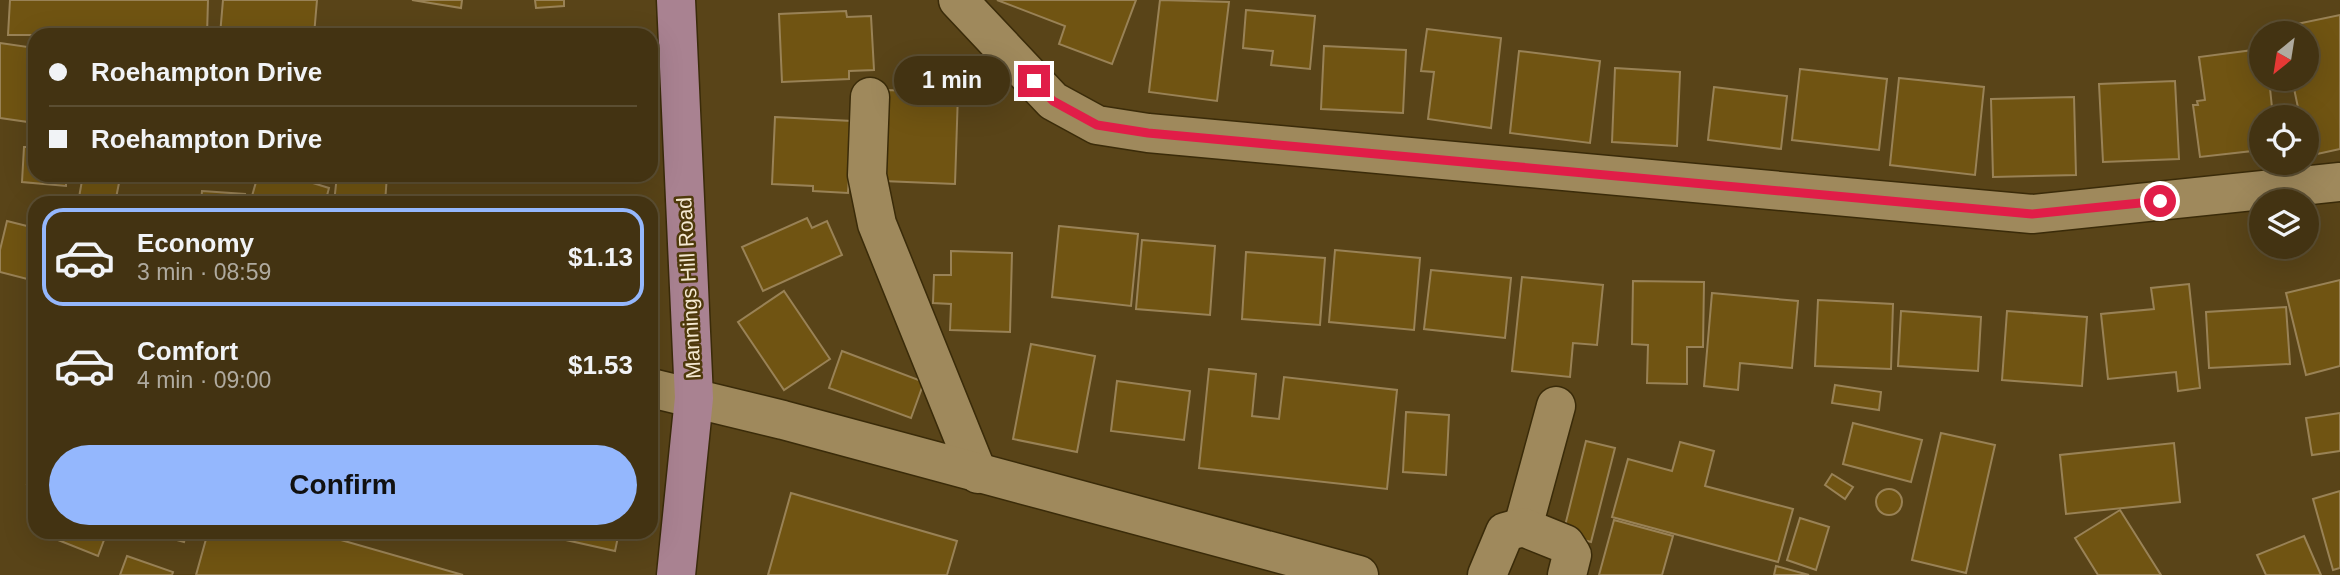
<!DOCTYPE html>
<meta charset="utf-8">
<style>
body{margin:0;font-family:Arial,sans-serif;background:#4d3f20;color:#f1f3f6;height:100vh;display:flex;flex-direction:column;font-size:26px;white-space:nowrap}
*{box-sizing:border-box;margin:0}
p{font-size:23px;color:#afaa9f}
.icon{flex:none;width:38px;height:38px;fill:none;stroke:currentColor;stroke-width:2;stroke-linecap:round;stroke-linejoin:round}
.map{position:relative;flex:1;overflow:hidden}
.side{position:absolute;left:28px;top:196px;width:630px;height:343px;display:flex;flex-direction:column;background:#433312;border-radius:21px;box-shadow:0 7px 28px #0002,0 0 0 2px #5b4e32}
.side>*{flex:none}
.banner{position:absolute;left:28px;top:28px;width:630px;height:154px;border-radius:21px;box-shadow:0 7px 28px #0002,0 0 0 2px #5b4e32;display:grid;align-content:center;height:154px;padding:0 21px;background:#433312}
.needle{width:46px;rotate:210deg}
.buttons{position:absolute;left:2249px;top:21px;display:grid;gap:14px}
.buttons a{display:grid;place-items:center;width:70px;height:70px;border-radius:50%;background:#433312;box-shadow:0 7px 28px #0002,0 0 0 2px #5b4e32;font-size:35px}
.end{position:absolute;width:32px;height:32px;margin:-16px;border:9px solid #e11d48;background:#fff;box-shadow:0 0 0 4px #fff}
.from{border-radius:50%}
.bubble{position:absolute;height:49px;border-radius:24px;background:#433312;box-shadow:0 7px 28px #0002,0 0 0 2px #5b4e32;font-size:23px;font-weight:600;line-height:49px;text-align:center}
.banner b{display:flex;align-items:center;gap:24px;height:66px;font-size:26px}
.banner b+b{border-top:2px solid #5b4e32}
.banner i{width:18px;height:18px;background:#f1f3f6}
ul{padding:12px 0 0;list-style:none}
li{display:flex;align-items:center;gap:21px;height:98px;margin:0 14px 10px;padding:0 7px;border:4px solid transparent;border-radius:21px}
li div{flex:1}
li b{display:block;font-size:26px}
li em{font-style:normal;font-weight:600}
li.on{border-color:#94b7fd}
li>.icon{width:63px;height:63px;stroke-width:1.5}
.cta{display:flex;gap:14px;margin-top:auto;padding:14px 21px}
.cta a{flex:1;height:80px;border-radius:42px;background:#94b7fd;color:#111;font-size:28px;font-weight:600;line-height:80px;text-align:center}
.map>svg:first-child{display:block}
.building{fill:#705412;stroke:#998256;stroke-width:2}
.lines{fill:none;stroke-linecap:round;stroke-linejoin:round}
.minor-casing{stroke:#3a2b09;stroke-width:41}
.major-casing{stroke:#3a2b09;stroke-width:41}
.minor{stroke:#9f895c;stroke-width:38}
.major{stroke:#a98291;stroke-width:38}
.route{stroke:#e11d48;stroke-width:9}
.labels{text-anchor:middle;stroke-width:5;stroke-linejoin:round;paint-order:stroke}
.street-label{font-size:21px;fill:#f5e9d2;stroke:#4e390b}
</style>
<div class="map">
<svg width="2340" height="575" viewBox="0 0 2340 575">
<rect width="100%" height="100%" fill="#594418"/>
<!-- building -->
<g class="building">
<path d="M10 0H208L207 35H8Z"/>
<path d="M223 0H317L314 35H220Z"/>
<path d="M412 0H462L461 8Z"/>
<path d="M535 0H564V6L536 8Z"/>
<path d="M997 0H1136L1112 64 1059 44 1065 26Z"/>
<path d="M1160 0 1229 2 1217 101 1149 92Z"/>
<path d="M1246 10 1315 16 1310 69 1271 65 1273 51 1243 48Z"/>
<path d="M846 11 847 17 871 16 874 70 849 71V79L782 82 779 14Z"/>
<path d="M2340 15V149L2308 156 2306 117H2300L2292 79H2306V33H2283L2282 27Z"/>
<path d="M1427 29 1501 38 1491 128 1428 119 1434 72 1421 71Z"/>
<path d="M527 33 583 35H527Z"/>
<path d="M0 43 35 48V123L0 118Z"/>
<path d="M1324 46 1406 50 1403 113 1321 109Z"/>
<path d="M2261 49V79H2269L2273 117H2261V150L2200 157 2193 105H2198L2197 101 2205 100 2199 57Z"/>
<path d="M1519 51 1600 61 1590 143 1510 133Z"/>
<path d="M1615 68 1680 72 1677 146 1612 142Z"/>
<path d="M1800 69 1887 79 1879 150 1792 140Z"/>
<path d="M1899 78 1984 87 1975 175 1890 165Z"/>
<path d="M2175 81 2179 159 2103 162 2099 84Z"/>
<path d="M1714 87 1787 96 1781 149 1708 140Z"/>
<path d="M886 90 958 93 955 184 883 181Z"/>
<path d="M651 94H655L654 120H651Z"/>
<path d="M2074 97 2076 175 1993 177 1991 99Z"/>
<path d="M775 117 852 121 848 193 813 191V186L772 184Z"/>
<path d="M24 147H35V175H66V186L22 182Z"/>
<path d="M83 175H105L120 178 115 203H78Z"/>
<path d="M130 175H160L159 179Z"/>
<path d="M168 175H208L207 181Z"/>
<path d="M258 175H287L329 188 325 203H250Z"/>
<path d="M337 175H387L385 203H334Z"/>
<path d="M202 191 245 194 244 203H201Z"/>
<path d="M807 218 812 228 827 221 842 255 763 291 742 247Z"/>
<path d="M7 221 35 228V281L0 272V250Z"/>
<path d="M1059 226 1138 234 1131 306 1052 297Z"/>
<path d="M1142 240 1215 246 1210 315 1136 309Z"/>
<path d="M1335 250 1420 258 1414 330 1329 322Z"/>
<path d="M951 251 1012 253 1010 332 950 330 951 304 933 303 934 275H951Z"/>
<path d="M1246 252 1325 258 1320 325 1242 319Z"/>
<path d="M1431 270 1511 278 1505 338 1424 329Z"/>
<path d="M1522 277 1603 285 1597 345 1573 343 1570 377 1512 371Z"/>
<path d="M2340 280V366L2306 375 2286 293Z"/>
<path d="M1633 281 1704 282 1703 347H1687V384L1647 383 1648 345 1632 344Z"/>
<path d="M2189 284 2200 388 2178 391 2176 372 2108 379 2101 314 2154 309 2151 288Z"/>
<path d="M784 291 830 359 784 390 738 322Z"/>
<path d="M1712 293 1798 301 1792 368 1740 363 1738 390 1704 386Z"/>
<path d="M1818 300 1893 304 1891 369 1815 366Z"/>
<path d="M2286 307 2290 364 2209 368 2206 312Z"/>
<path d="M1901 311 1981 317 1978 371 1898 366Z"/>
<path d="M2007 311 2087 317 2082 386 2002 380Z"/>
<path d="M1031 344 1095 356 1077 452 1013 439Z"/>
<path d="M842 351 924 382 911 418 829 388Z"/>
<path d="M35 353V372L30 371Z"/>
<path d="M1209 369 1256 374 1252 416 1279 419 1284 377 1397 390 1387 489 1199 468Z"/>
<path d="M1117 381 1190 391 1184 440 1111 431Z"/>
<path d="M1835 385 1881 392 1879 410 1832 403Z"/>
<path d="M1406 412 1449 415 1446 475 1403 472Z"/>
<path d="M2340 413V451L2312 455 2306 418Z"/>
<path d="M1853 423 1922 440 1911 482 1843 464Z"/>
<path d="M1941 433 1995 445 1966 573 1912 560Z"/>
<path d="M1586 441 1615 448 1591 542 1563 534Z"/>
<path d="M1680 442 1714 451 1705 486 1793 509 1778 562 1612 517 1628 459 1672 471Z"/>
<path d="M2174 443 2180 502 2066 514 2060 455Z"/>
<path d="M35 463V488L27 484Z"/>
<path d="M1832 474 1853 487 1845 499 1825 485Z"/>
<circle cx="1889" cy="502" r="13"/>
<path d="M2340 491V568L2333 570 2313 499Z"/>
<path d="M791 493 957 541 947 575H768Z"/>
<path d="M2120 510 2161 575H2098L2075 538Z"/>
<path d="M1800 518 1829 527 1816 570 1787 560Z"/>
<path d="M1614 520 1673 536 1662 575H1599Z"/>
<path d="M38 532H107L98 556Z"/>
<path d="M148 532H187L184 542Z"/>
<path d="M208 532H313L463 575H196Z"/>
<path d="M540 532H619L615 551 539 534Z"/>
<path d="M2304 536 2321 575H2266L2257 555Z"/>
<path d="M127 556 173 572 172 575H120Z"/>
<path d="M1776 566 1809 575H1774Z"/>
</g>
<g class="lines">
<defs>
<g id="minor">
<path d="M958 0 1053 101 1097 125 1148 133 2032 214 2340 182"/>
<path d="M870 97 867 175 877 224 978 474"/>
<path d="M651 388 783 420 1359 575"/>
<path d="M1523 527 1556 406"/>
<path d="M1487 575 1505 532 1523 527 1565 544 1572 555 1567 575"/>
</g>
<path id="major" d="M676 0 694 398 676 575"/>
</defs>
<!-- minor casing -->
<use href="#minor" class="minor-casing"/>
<!-- major casing -->
<use href="#major" class="major-casing"/>
<!-- minor -->
<use href="#minor" class="minor"/>
<!-- major -->
<use href="#major" class="major"/>
</g>
<g class="lines">
<!-- route -->
<path class="route" d="M1034 81 1053 101 1097 125 1148 133 2032 214 2160 201"/>
</g>
<g class="labels">
<!-- street labels -->
<g class="street-label">
<text transform="translate(689 288) rotate(-93)" y="7">Mannings Hill Road</text>
</g>
</g>
</svg>
<div class="buttons">
<a><svg class="needle" viewBox="-14 -14 28 28"><path d="M0-13l5 13h-10z" fill="#e53935"/><path d="M0 13l5-13h-10z" fill="#afaa9f"/></svg></a>
<a><svg class="icon" aria-label="locate" viewBox="0 0 24 24"><circle cx="12" cy="12" r="6"/><path d="M12 2v4M12 18v4M2 12h4M18 12h4"/></svg></a>
<a><svg class="icon" aria-label="layers" viewBox="0 0 24 24"><path d="M12 4l9 5-9 5-9-5zM3 14l9 5 9-5"/></svg></a>
</div>
<i class="end from" style="left:2160px;top:201px"></i>
<i class="end" style="left:1034px;top:81px"></i>
<div class="bubble" style="left:894px;top:56px;width:116px">1 min</div>
<div class="banner">
<b><i class="from"></i>Roehampton Drive</b>
<b><i></i>Roehampton Drive</b>
</div>
<section class="side">
<ul>
<li class="on"><svg class="icon" aria-label="car" viewBox="0 0 24 24"><path d="M5 17H2v-5l4-1 3-4h7l3 4 3 1v5h-3M9 17h6M6 11h13"/><circle cx="7" cy="17" r="2"/><circle cx="17" cy="17" r="2"/></svg><div><b>Economy</b><p>3 min · 08:59</p></div><em>$1.13</em></li>
<li><svg class="icon" aria-label="car" viewBox="0 0 24 24"><path d="M5 17H2v-5l4-1 3-4h7l3 4 3 1v5h-3M9 17h6M6 11h13"/><circle cx="7" cy="17" r="2"/><circle cx="17" cy="17" r="2"/></svg><div><b>Comfort</b><p>4 min · 09:00</p></div><em>$1.53</em></li>
</ul>
<div class="cta"><a>Confirm</a></div>
</section>
</div>
